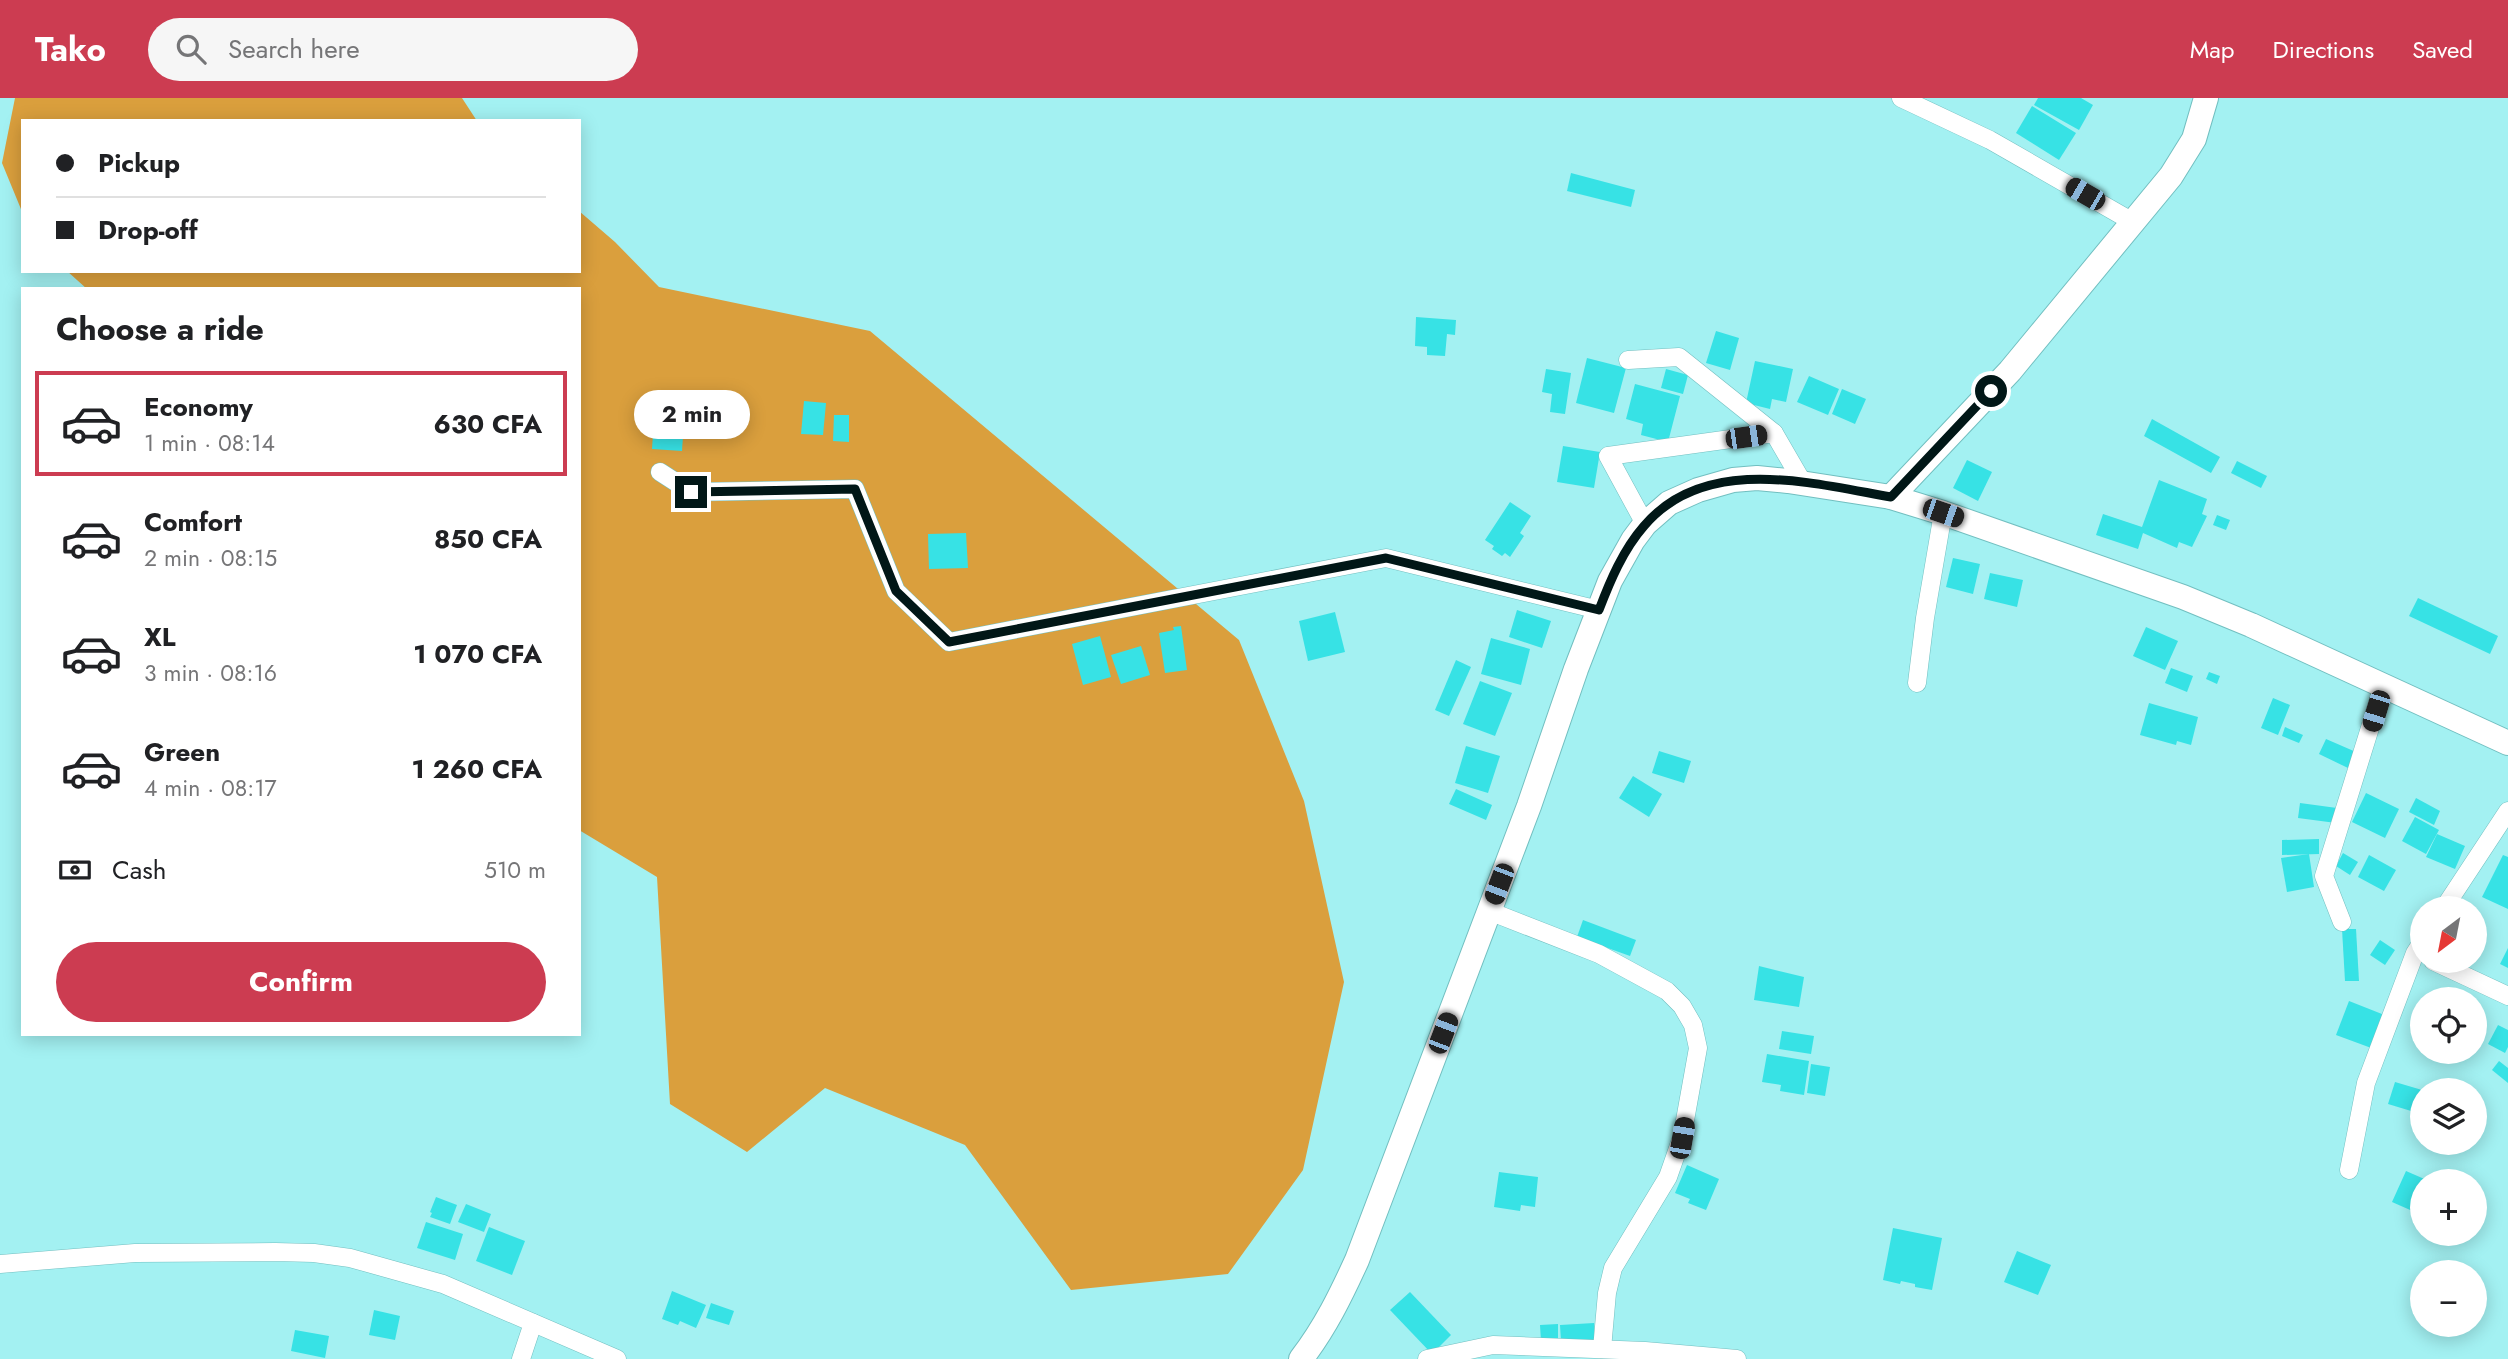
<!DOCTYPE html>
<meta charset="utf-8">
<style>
body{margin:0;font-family:Jost,sans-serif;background:#f6f6f6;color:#202124;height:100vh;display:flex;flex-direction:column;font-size:26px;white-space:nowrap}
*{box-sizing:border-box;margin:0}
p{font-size:23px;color:#757577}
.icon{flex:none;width:38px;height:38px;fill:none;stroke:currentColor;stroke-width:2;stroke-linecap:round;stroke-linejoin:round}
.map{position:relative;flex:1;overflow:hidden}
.side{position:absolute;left:21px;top:189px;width:560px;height:749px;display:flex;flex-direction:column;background:#fff;border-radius:0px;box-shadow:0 4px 18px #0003}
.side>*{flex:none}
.hud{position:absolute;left:21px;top:21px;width:560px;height:154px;border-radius:0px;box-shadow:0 4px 18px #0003;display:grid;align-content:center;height:154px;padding:0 35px;background:#fff}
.needle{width:46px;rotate:212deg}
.fabs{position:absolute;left:2410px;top:798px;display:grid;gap:14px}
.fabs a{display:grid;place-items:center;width:77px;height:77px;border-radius:50%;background:#fff;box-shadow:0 4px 18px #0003;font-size:35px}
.end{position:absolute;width:32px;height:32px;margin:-16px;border:9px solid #011717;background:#fff;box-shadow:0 0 0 4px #fff}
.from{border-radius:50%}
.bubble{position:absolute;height:49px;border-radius:24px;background:#fff;box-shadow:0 4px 18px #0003;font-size:23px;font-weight:700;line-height:49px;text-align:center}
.car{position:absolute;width:21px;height:42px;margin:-21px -10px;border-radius:9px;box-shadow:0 0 5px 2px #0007;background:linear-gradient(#222 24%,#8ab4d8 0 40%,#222 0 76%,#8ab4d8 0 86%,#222 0)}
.hud b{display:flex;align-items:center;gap:24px;height:66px;font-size:26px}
.hud b+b{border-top:2px solid #e0e0e0}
.hud i{width:18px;height:18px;background:#202124}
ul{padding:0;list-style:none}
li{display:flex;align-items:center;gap:21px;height:105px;margin:0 14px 10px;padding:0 21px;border:4px solid transparent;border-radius:0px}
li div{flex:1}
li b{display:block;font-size:26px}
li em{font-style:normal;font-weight:700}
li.selected{border-color:#cc3c51}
li>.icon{width:63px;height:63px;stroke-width:1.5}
h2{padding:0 35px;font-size:32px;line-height:84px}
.pay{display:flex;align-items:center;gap:18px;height:77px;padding:0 35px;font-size:26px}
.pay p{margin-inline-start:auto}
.primary-button{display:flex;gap:14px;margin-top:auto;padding:14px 35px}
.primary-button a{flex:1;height:80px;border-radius:42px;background:#cc3c51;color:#fff;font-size:28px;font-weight:700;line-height:80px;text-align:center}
header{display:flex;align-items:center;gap:42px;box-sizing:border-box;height:98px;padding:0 35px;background:#cc3c51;color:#fff}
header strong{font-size:33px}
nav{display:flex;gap:38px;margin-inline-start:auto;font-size:24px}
.search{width:490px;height:63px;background:#f6f6f6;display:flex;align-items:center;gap:18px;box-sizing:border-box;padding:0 24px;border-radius:38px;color:#757577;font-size:26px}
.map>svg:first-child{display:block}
.forest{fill:#da9f3d}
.building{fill:#37e2e5}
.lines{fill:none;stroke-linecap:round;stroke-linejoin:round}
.street-casing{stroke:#72bfc0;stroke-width:19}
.secondary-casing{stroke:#72bfc0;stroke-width:26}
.street{stroke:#fff;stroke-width:18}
.secondary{stroke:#fff;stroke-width:24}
.route{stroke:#011717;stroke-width:9}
</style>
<header>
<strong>Tako</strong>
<div class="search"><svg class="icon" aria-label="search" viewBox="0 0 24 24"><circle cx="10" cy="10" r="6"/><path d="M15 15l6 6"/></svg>Search here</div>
<nav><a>Map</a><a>Directions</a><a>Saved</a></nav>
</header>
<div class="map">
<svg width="2508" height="1261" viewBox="0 0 2508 1261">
<rect width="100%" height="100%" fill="#a3f1f2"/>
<!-- forest -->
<g class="forest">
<path d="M15 0H462L477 23H23V116L2 65Z"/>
<path d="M579 113 615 144 659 189 870 233 1239 542 1304 703 1344 884 1303 1072 1228 1176 1071 1192 965 1047 825 990 747 1054 670 1006 657 779 579 732V191H87L67 173H579Z"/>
</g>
<!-- building -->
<g class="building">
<path d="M2038 0H2081L2093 7 2079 32 2034 7Z"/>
<path d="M2032 8 2076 35 2059 62 2016 35Z"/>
<path d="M1571 75 1635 92 1631 109 1567 93Z"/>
<path d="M1416 219 1456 222 1455 237 1447 236 1445 258 1427 257V249L1415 248Z"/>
<path d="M1716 233 1739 240 1730 272 1706 265Z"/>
<path d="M1587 260 1626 270 1614 315 1576 305Z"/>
<path d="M1755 263 1793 271 1786 304 1772 301 1770 311 1746 305Z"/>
<path d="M1546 271 1571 275 1565 316 1550 314 1552 296 1542 294Z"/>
<path d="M1666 271 1688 277 1683 296 1661 290Z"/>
<path d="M1809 278 1839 291 1828 317 1797 304Z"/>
<path d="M1635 286 1680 298 1668 344 1641 337 1643 326 1626 321Z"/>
<path d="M1842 291 1866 301 1855 326 1832 316Z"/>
<path d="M804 303 826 305 823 337 801 336Z"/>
<path d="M834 317H849V344L833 343Z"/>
<path d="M654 321 684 323 682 353 652 351Z"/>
<path d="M2152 321 2220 359 2211 375 2144 338Z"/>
<path d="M1563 348 1600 354 1594 390 1557 384Z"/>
<path d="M1967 362 1992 374 1978 403 1953 390Z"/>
<path d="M2237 363 2267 378 2261 390 2231 375Z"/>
<path d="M2159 382 2207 401 2202 416 2207 418 2192 449 2179 444 2177 450 2143 435 2138 451 2096 437 2103 416 2142 429Z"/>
<path d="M1510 404 1531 418 1520 435 1524 438 1510 459 1505 455 1502 458 1492 451 1494 448 1485 442Z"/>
<path d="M2217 417 2230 422 2226 432 2213 427Z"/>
<path d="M966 435 968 470 929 471 928 436Z"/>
<path d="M1953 460 1980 466 1973 496 1946 489Z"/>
<path d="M1990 475 2023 482 2017 509 1984 501Z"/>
<path d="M2418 500 2498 538 2490 556 2409 518Z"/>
<path d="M1517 512 1551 523 1542 550 1509 539Z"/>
<path d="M1335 514 1345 554 1308 563 1299 523Z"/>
<path d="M1181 528 1187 572 1165 575 1159 535 1174 532 1173 529Z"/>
<path d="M2146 529 2178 543 2165 572 2133 558Z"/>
<path d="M1100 538 1111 579 1083 587 1072 546Z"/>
<path d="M1491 540 1530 551 1521 587 1481 576Z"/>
<path d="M1141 548 1150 577 1121 586 1111 557Z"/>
<path d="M1456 562 1471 569 1449 618 1435 612Z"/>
<path d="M2171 570 2193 578 2187 594 2165 585Z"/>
<path d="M2209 574 2220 578 2217 586 2206 581Z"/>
<path d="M1480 583 1512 595 1495 638 1463 626Z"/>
<path d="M2273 600 2290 607 2278 637 2261 630Z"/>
<path d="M2149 605 2198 619 2191 647 2177 643 2176 647 2140 637Z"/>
<path d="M2285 629 2303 637 2299 645 2282 638Z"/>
<path d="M2326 641 2356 654 2348 670 2319 656Z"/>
<path d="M1466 648 1500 658 1488 695 1455 685Z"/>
<path d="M1659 653 1691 663 1684 685 1652 675Z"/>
<path d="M1633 678 1662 696 1649 719 1619 700Z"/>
<path d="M1456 691 1492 707 1486 722 1449 706Z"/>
<path d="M2366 695 2399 711 2385 740 2352 724Z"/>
<path d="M2416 700 2440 713 2434 727 2409 714Z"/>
<path d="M2300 705 2337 710 2336 725 2298 720Z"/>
<path d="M2415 719 2439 732 2426 756 2402 743Z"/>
<path d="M2437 736 2465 748 2455 771 2426 759Z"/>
<path d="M2319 741V756L2282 757V742Z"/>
<path d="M2343 755 2358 764 2350 777 2336 768Z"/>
<path d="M2309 756 2314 789 2287 794 2281 760Z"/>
<path d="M2369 757 2396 772 2384 793 2358 779Z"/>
<path d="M2503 757 2508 759V811L2482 799Z"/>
<path d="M1583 822 1636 842 1630 858 1577 839Z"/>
<path d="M2342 831H2356L2359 883H2345Z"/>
<path d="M2380 842 2395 852 2385 867 2370 857Z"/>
<path d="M2508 850V870L2500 866Z"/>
<path d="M1759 868 1804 879 1799 909 1754 902Z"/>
<path d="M2349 903 2387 918 2374 951 2336 937Z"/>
<path d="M2498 927 2508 932V949L2505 955 2488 946Z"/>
<path d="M1782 933 1814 938 1811 956 1779 951Z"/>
<path d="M1767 956 1809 963 1804 997 1780 993 1781 987 1762 984Z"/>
<path d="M2499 963 2508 970V985L2492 972Z"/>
<path d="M1811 966 1830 969 1825 998 1807 995Z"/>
<path d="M2395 984 2422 992 2421 1016 2388 1006Z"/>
<path d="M1687 1067 1719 1081 1706 1112 1688 1105 1690 1101 1675 1095Z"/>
<path d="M2406 1073 2429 1083H2422V1104L2417 1115 2392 1104Z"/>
<path d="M1499 1074 1538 1079 1535 1109 1521 1107 1520 1113 1494 1109Z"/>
<path d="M436 1099 457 1107 450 1126 430 1119 432 1115 430 1114Z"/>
<path d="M466 1106 491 1116 484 1134 458 1124Z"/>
<path d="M2474 1111 2483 1116 2474 1131Z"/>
<path d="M426 1124 463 1136 455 1162 417 1150Z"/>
<path d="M489 1129 525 1143 512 1177 476 1163Z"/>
<path d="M1893 1130 1942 1140 1932 1192 1915 1189V1186L1901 1183 1900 1186 1883 1182Z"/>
<path d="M2017 1153 2051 1167 2038 1197 2004 1184Z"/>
<path d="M672 1193 706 1207 696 1230 680 1223 678 1227 662 1221Z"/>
<path d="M1410 1194 1451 1237 1432 1256 1390 1212Z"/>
<path d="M711 1205 734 1213 729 1227 706 1220Z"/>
<path d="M374 1212 400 1218 395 1242 369 1237Z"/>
<path d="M1594 1225 1595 1242 1561 1243 1560 1227Z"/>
<path d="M1558 1226V1242L1541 1243 1540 1227Z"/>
<path d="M295 1232 329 1238 325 1260 291 1253Z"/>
</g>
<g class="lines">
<defs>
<g id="street">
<path d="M1901 0 1990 42 2133 124"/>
<path d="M1628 262 1679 259 1774 335 1803 385"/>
<path d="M660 374 691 394 855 391 896 493 949 544 1386 460 1599 512"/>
<path d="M1645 426 1608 358 1774 335"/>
<path d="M1917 585 1925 520 1943 415"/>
<path d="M2444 810 2508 713"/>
<path d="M1489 813 1599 856 1667 893 1682 908 1693 927 1698 950 1682 1039 1668 1079 1613 1170 1607 1195 1602 1251"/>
<path d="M2342 824 2324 778 2383 588"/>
<path d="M2433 863 2508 898"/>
<path d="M2349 1072 2366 985 2415 855 2422 844"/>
<path d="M0 1166 135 1155 275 1154 314 1155 350 1160 443 1186 617 1261"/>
<path d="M521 1261 533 1225"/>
<path d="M1427 1261 1493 1247 1645 1253 1737 1261"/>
</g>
<g id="secondary">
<path d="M1891 399 2010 273 2171 78 2194 41 2206 0"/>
<path d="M1301 1261C1325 1230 1341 1197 1357 1162L1529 708 1576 571 1610 483 1633 442 1645 426 1669 405 1698 392 1733 382 1757 380 1788 383 1891 399 1943 415 2183 499 2251 527 2508 645"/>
</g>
</defs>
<!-- street casing -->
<use href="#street" class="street-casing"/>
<!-- secondary casing -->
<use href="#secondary" class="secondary-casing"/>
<!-- street -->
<use href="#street" class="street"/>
<!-- secondary -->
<use href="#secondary" class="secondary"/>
</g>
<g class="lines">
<!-- route -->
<path class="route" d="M691 394 855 391 896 493 949 544 1386 460 1599 512C1610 483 1623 452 1644 428 1705 356 1811 385 1891 399L1991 293"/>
</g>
</svg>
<div class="fabs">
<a><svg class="needle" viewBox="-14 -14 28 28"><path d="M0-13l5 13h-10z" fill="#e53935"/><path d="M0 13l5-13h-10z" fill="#757577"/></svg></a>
<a><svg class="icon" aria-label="locate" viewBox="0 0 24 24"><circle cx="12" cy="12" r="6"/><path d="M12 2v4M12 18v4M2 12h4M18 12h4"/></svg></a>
<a><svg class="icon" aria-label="layers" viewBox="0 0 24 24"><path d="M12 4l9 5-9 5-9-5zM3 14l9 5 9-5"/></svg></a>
<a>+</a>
<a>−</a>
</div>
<i class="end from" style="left:1991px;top:293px"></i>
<i class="end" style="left:691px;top:394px"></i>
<div class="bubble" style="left:634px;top:292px;width:116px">2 min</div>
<i class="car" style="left:2085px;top:96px;rotate:300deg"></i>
<i class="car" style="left:1746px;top:339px;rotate:82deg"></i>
<i class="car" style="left:1943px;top:415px;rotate:109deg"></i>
<i class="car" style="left:2376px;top:613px;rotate:197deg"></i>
<i class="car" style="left:1499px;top:786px;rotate:201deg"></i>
<i class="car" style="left:1443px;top:935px;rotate:21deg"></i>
<i class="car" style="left:1682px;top:1040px;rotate:10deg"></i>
<div class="hud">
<b><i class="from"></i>Pickup</b>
<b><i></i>Drop-off</b>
</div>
<section class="side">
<h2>Choose a ride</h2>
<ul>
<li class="selected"><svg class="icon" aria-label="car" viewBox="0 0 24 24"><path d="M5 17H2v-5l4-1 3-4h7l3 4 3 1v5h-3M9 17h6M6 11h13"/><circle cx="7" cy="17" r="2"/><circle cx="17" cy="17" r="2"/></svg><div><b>Economy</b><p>1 min · 08:14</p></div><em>630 CFA</em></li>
<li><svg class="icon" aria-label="car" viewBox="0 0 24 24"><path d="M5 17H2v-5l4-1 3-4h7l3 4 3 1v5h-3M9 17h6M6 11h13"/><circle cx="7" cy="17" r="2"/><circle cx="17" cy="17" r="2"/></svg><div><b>Comfort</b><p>2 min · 08:15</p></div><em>850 CFA</em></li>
<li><svg class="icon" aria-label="car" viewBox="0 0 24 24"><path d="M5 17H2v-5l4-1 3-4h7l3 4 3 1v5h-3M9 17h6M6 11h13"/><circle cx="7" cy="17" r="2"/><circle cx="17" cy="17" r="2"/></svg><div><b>XL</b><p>3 min · 08:16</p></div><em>1 070 CFA</em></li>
<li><svg class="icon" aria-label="car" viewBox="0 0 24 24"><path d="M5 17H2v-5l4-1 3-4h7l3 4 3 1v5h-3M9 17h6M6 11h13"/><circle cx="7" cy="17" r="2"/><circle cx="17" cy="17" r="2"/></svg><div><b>Green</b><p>4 min · 08:17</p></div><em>1 260 CFA</em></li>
</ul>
<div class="pay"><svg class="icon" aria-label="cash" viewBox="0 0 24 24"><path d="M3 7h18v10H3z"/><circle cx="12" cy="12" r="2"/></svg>Cash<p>510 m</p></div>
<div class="primary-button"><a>Confirm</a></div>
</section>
</div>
